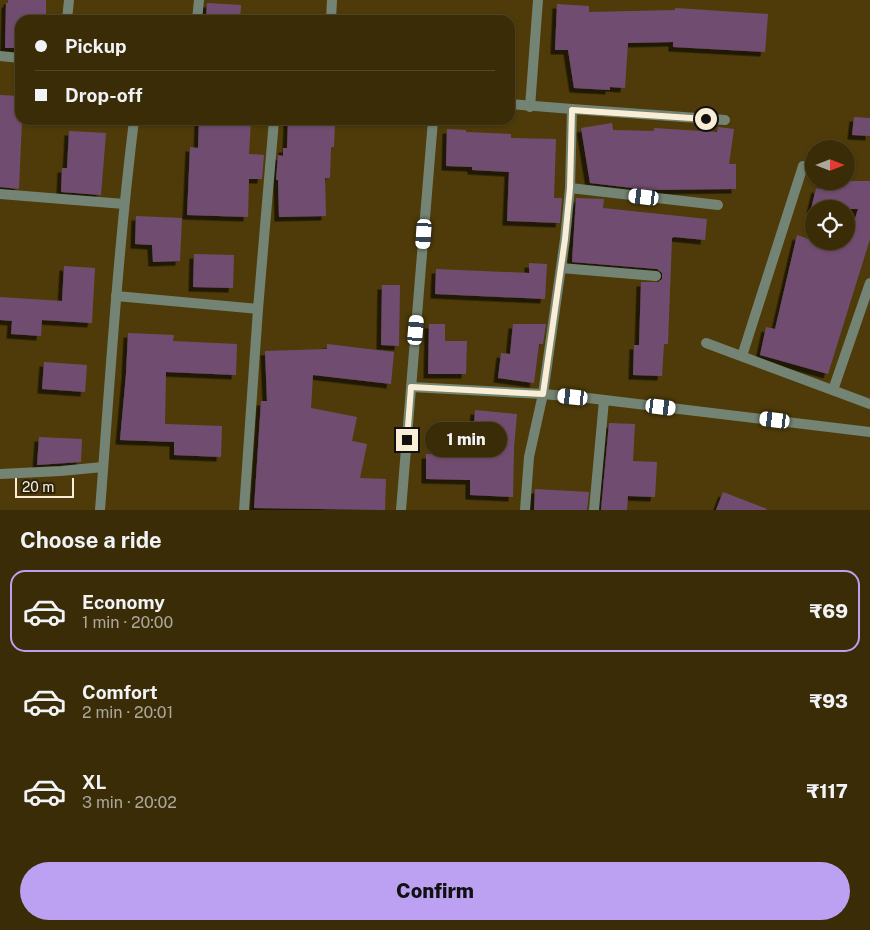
<!DOCTYPE html>
<meta charset="utf-8">
<style>
body{margin:0;font-family:"Public Sans",sans-serif;background:#413411;color:#f1f3f6;height:100vh;display:flex;flex-direction:column;font-size:19px;white-space:nowrap}
*{box-sizing:border-box;margin:0}
p{font-size:16px;color:#aba79b}
.icon{flex:none;width:28px;height:28px;fill:none;stroke:currentColor;stroke-width:2;stroke-linecap:round;stroke-linejoin:round}
.map{position:relative;height:510px;overflow:hidden}
.drawer{display:flex;flex-direction:column;background:#3a2c07;flex:1}
.drawer>*{flex:none}
.banner{position:absolute;left:15px;top:15px;width:500px;height:110px;border-radius:15px;box-shadow:0 1px 4px #0004,0 0 0 1px #544828;display:grid;align-content:center;height:110px;padding:0 20px;background:#3a2c07}
.needle{width:32px;rotate:90deg}
.controls{position:absolute;left:805px;top:140px;display:grid;gap:10px}
.controls a{display:grid;place-items:center;width:50px;height:50px;border-radius:50%;background:#3a2c07;box-shadow:0 1px 4px #0004,0 0 0 1px #544828;font-size:25px}
.scale{position:absolute;left:15px;bottom:12px;width:59px;box-sizing:border-box;padding-left:5px;border:2px solid #f9eed5;border-top:0;font-size:14px;line-height:18px;white-space:nowrap;color:#f9eed5;-webkit-text-stroke:4px #2c2410;paint-order:stroke}
.end{position:absolute;width:22px;height:22px;margin:-11px;border:6px solid #f9eed5;background:#111;box-shadow:0 0 0 2px #111}
.from{border-radius:50%}
.bubble{position:absolute;height:35px;border-radius:18px;background:#3a2c07;box-shadow:0 1px 4px #0004,0 0 0 1px #544828;font-size:16px;font-weight:800;line-height:35px;text-align:center}
.car{position:absolute;width:15px;height:30px;margin:-15px -8px;border-radius:6px;box-shadow:0 0 4px 1px #0007;background:linear-gradient(#fff 24%,#345 0 40%,#fff 0 76%,#345 0 86%,#fff 0)}
.banner b{display:flex;align-items:center;gap:18px;height:48px;font-size:19px}
.banner b+b{border-top:1px solid #544828}
.banner i{width:12px;height:12px;background:#f1f3f6}
ul{padding:0;list-style:none}
li{display:flex;align-items:center;gap:15px;height:82px;margin:0 10px 8px;padding:0 10px;border:2px solid transparent;border-radius:15px}
li div{flex:1}
li b{display:block;font-size:19px}
li em{font-style:normal;font-weight:800}
li.current{border-color:#bca0f2}
li>.icon{width:45px;height:45px;stroke-width:1.5}
h2{padding:0 20px;font-size:22px;line-height:60px}
.primary-button{display:flex;gap:10px;margin-top:auto;padding:10px 20px}
.primary-button a{flex:1;height:58px;border-radius:30px;background:#bca0f2;color:#111;font-size:20px;font-weight:800;line-height:58px;text-align:center}
.map>svg:first-child{display:block}
.building{fill:#704e70;filter:url(#shadow)}
.lines{fill:none;stroke-linecap:round;stroke-linejoin:round}
.minor{stroke:#738474;stroke-width:10}
.route{stroke:#f9eed5;stroke-width:6}
</style>
<div class="map">
<svg width="870" height="510" viewBox="0 0 870 510">
<defs>
<filter id="shadow"><feDropShadow dx="-4.5" dy="4.5" stdDeviation="0" flood-color="#0009"/></filter>
</defs>
<rect width="100%" height="100%" fill="#4e3b09"/>
<!-- building -->
<g class="building">
<path d="M8 0H46V20H20V48H5L6 3H8Z"/>
<path d="M207 3 241 5 240 20H206Z"/>
<path d="M557 4 589 6V12L675 10V8L768 14 765 52 673 47V42L628 43 625 88 610 87V90L574 88 568 50H555Z"/>
<path d="M0 95 20 96 18 120H22L19 189 0 187Z"/>
<path d="M854 117 870 118V136L852 135Z"/>
<path d="M199 120H251L249 154 264 155 262 179H249L248 217 187 215 190 147 198 148Z"/>
<path d="M288 120 335 122 334 147H331L330 178H325L326 216 279 217 278 180H276L278 155 283 156V148H287Z"/>
<path d="M612 123 613 130 654 131V128L717 132 718 127 734 129 729 164H736V189L650 190 590 183 581 128Z"/>
<path d="M447 129 466 130V132L511 134V138L556 139 554 198H562L560 223 507 221 509 172 472 170V167L446 166Z"/>
<path d="M69 131 106 133 101 195 61 192 62 168H67Z"/>
<path d="M821 181H870V239L828 374 760 355 766 327 775 329 797 235 814 241H848L858 209H811L816 188 819 189Z"/>
<path d="M576 198 604 199 603 208 707 219 705 240 674 237 672 238 668 344H664L662 376 633 375 634 345H639L641 282H658L662 279V273L657 269 572 262Z"/>
<path d="M136 216 182 218 180 261 153 262 152 245 135 244Z"/>
<path d="M194 254 234 255 233 288 193 287Z"/>
<path d="M529 263 547 264 545 299 435 294 436 269 529 273Z"/>
<path d="M64 266 95 268 92 323 42 320 41 336 11 334 12 321 0 320V297L62 301Z"/>
<path d="M382 285H400L399 346 381 345Z"/>
<path d="M429 324H445V341H467L466 374H428Z"/>
<path d="M513 324H546L543 344H539L534 383 498 378 501 353 510 354Z"/>
<path d="M128 333 174 335 173 341 237 344 236 375 166 372 165 424 222 426 221 457 174 455V442L120 440 126 374Z"/>
<path d="M327 344 394 352 391 384 313 375 311 408 357 417 352 441 367 444 360 478 386 479 385 510 254 508 261 401H267L265 351 327 349Z"/>
<path d="M44 362 87 365 85 392 42 389Z"/>
<path d="M475 410 517 414 514 447 513 497 470 495V480L426 479V454L469 455 470 440H473Z"/>
<path d="M609 423 635 424 633 461 657 462 655 497 628 496 627 510H601Z"/>
<path d="M39 437 82 439 81 462 37 465Z"/>
<path d="M535 489 589 492 587 510H534Z"/>
<path d="M723 492 767 509 766 510H716Z"/>
</g>
<g class="lines">
<!-- minor -->
<g class="minor">
<path d="M67 20 69 0"/>
<path d="M197 20 199 0"/>
<path d="M331 20 332 0"/>
<path d="M0 56 20 58"/>
<path d="M510 104 572 109 570 188 565 239 543 394 529 457 525 510"/>
<path d="M530 107 538 0"/>
<path d="M572 109 725 120"/>
<path d="M570 188 718 205"/>
<path d="M0 194 124 204"/>
<path d="M561 268 656 276"/>
<path d="M116 296 258 309"/>
<path d="M706 343 870 404"/>
<path d="M742 356 803 166"/>
<path d="M411 387 543 394 588 398 870 432"/>
<path d="M833 390 870 283"/>
<path d="M0 474 61 471 103 467"/>
<path d="M100 510C110 380 118 250 134 120"/>
<path d="M244 510 258 309 274 120"/>
<path d="M401 510 433 120"/>
<path d="M594 510 604 400"/>
</g>
</g>
<g class="lines">
<!-- route -->
<path class="route" d="M407 440 411 387 543 394 565 239 570 188 572 110 706 119"/>
</g>
</svg>
<div class="controls">
<a><svg class="needle" viewBox="-14 -14 28 28"><path d="M0-13l5 13h-10z" fill="#e53935"/><path d="M0 13l5-13h-10z" fill="#aba79b"/></svg></a>
<a><svg class="icon" aria-label="locate" viewBox="0 0 24 24"><circle cx="12" cy="12" r="6"/><path d="M12 2v4M12 18v4M2 12h4M18 12h4"/></svg></a>
</div>
<div class="scale">20 m</div>
<i class="end from" style="left:706px;top:119px"></i>
<i class="end" style="left:407px;top:440px"></i>
<div class="bubble" style="left:425px;top:422px;width:82px">1 min</div>
<i class="car" style="left:644px;top:197px;rotate:277deg"></i>
<i class="car" style="left:424px;top:234px;rotate:184deg"></i>
<i class="car" style="left:416px;top:330px;rotate:5deg"></i>
<i class="car" style="left:573px;top:397px;rotate:276deg"></i>
<i class="car" style="left:661px;top:407px;rotate:97deg"></i>
<i class="car" style="left:775px;top:420px;rotate:277deg"></i>
<div class="banner">
<b><i class="from"></i>Pickup</b>
<b><i></i>Drop-off</b>
</div>
</div>
<section class="drawer">
<h2>Choose a ride</h2>
<ul>
<li class="current"><svg class="icon" aria-label="car" viewBox="0 0 24 24"><path d="M5 17H2v-5l4-1 3-4h7l3 4 3 1v5h-3M9 17h6M6 11h13"/><circle cx="7" cy="17" r="2"/><circle cx="17" cy="17" r="2"/></svg><div><b>Economy</b><p>1 min · 20:00</p></div><em>₹69</em></li>
<li><svg class="icon" aria-label="car" viewBox="0 0 24 24"><path d="M5 17H2v-5l4-1 3-4h7l3 4 3 1v5h-3M9 17h6M6 11h13"/><circle cx="7" cy="17" r="2"/><circle cx="17" cy="17" r="2"/></svg><div><b>Comfort</b><p>2 min · 20:01</p></div><em>₹93</em></li>
<li><svg class="icon" aria-label="car" viewBox="0 0 24 24"><path d="M5 17H2v-5l4-1 3-4h7l3 4 3 1v5h-3M9 17h6M6 11h13"/><circle cx="7" cy="17" r="2"/><circle cx="17" cy="17" r="2"/></svg><div><b>XL</b><p>3 min · 20:02</p></div><em>₹117</em></li>
</ul>
<div class="primary-button"><a>Confirm</a></div>
</section>
